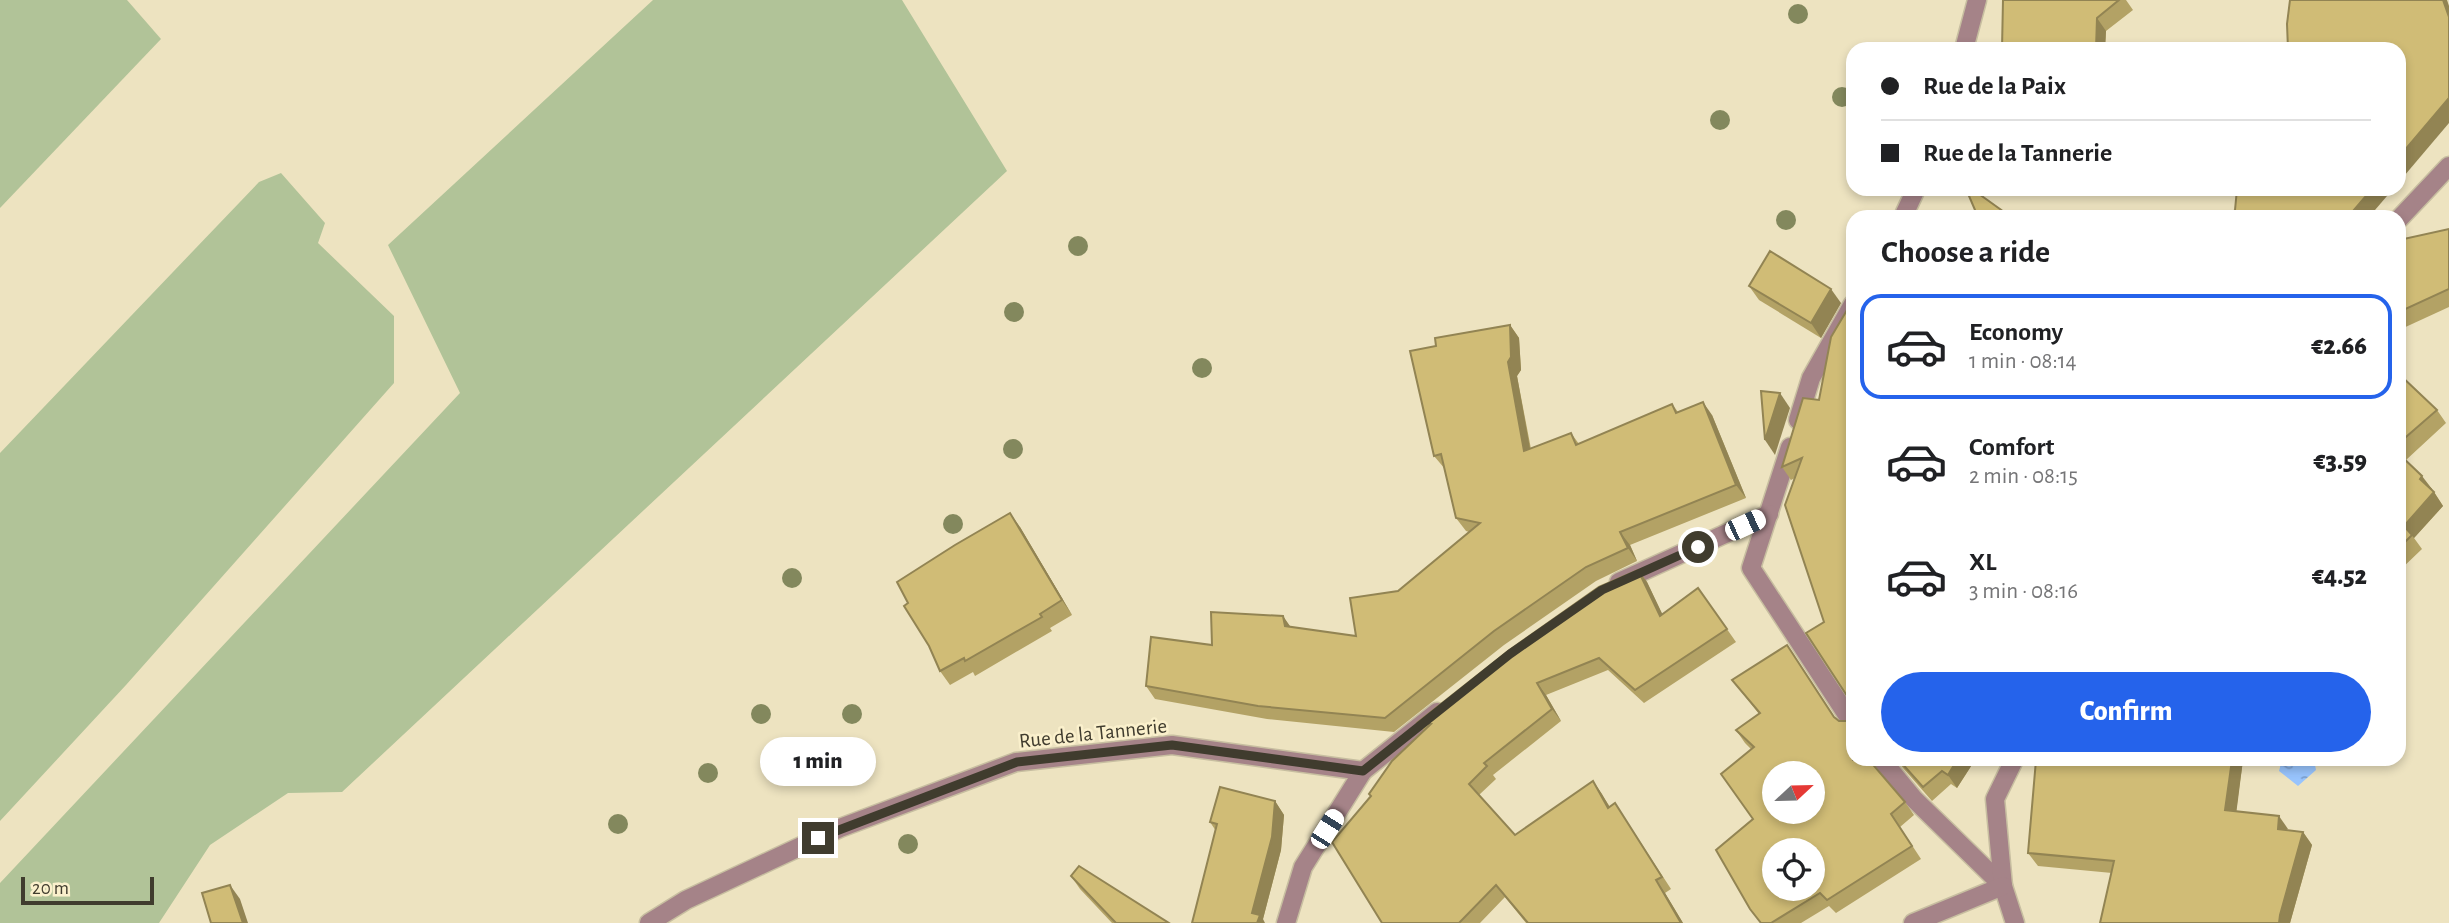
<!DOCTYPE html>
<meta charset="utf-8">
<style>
body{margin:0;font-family:"Alegreya Sans",sans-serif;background:#f6f6f6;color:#202124;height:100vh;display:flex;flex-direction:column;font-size:26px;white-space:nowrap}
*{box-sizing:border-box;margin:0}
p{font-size:23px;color:#757577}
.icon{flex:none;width:38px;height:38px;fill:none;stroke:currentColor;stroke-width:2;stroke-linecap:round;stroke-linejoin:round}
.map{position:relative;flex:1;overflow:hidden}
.panel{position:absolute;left:1846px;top:210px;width:560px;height:556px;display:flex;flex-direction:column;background:#fff;border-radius:21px;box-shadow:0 4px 10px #0003}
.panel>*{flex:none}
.guide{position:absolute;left:1846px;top:42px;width:560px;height:154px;border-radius:21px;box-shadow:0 4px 10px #0003;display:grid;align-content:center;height:154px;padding:0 35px;background:#fff}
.needle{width:46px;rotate:68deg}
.buttons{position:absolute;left:1762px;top:761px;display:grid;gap:14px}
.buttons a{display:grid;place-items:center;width:63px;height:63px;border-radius:50%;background:#fff;box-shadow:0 4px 10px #0003;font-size:35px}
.scale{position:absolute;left:21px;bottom:18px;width:133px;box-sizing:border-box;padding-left:7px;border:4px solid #403c2e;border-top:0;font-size:19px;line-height:24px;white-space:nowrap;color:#403c2e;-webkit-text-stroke:5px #faf0cc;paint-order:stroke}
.end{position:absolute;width:32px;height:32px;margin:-16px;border:9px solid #403c2e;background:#fff;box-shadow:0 0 0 4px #fff}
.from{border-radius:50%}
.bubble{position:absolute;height:49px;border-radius:24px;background:#fff;box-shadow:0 4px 10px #0003;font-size:23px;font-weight:800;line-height:49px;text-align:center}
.car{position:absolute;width:21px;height:42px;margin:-21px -10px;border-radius:9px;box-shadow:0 0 5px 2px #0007;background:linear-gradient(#fff 24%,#345 0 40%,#fff 0 76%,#345 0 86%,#fff 0)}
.guide b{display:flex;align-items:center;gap:24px;height:66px;font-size:26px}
.guide b+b{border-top:2px solid #e0e0e0}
.guide i{width:18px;height:18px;background:#202124}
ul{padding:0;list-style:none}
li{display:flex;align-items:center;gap:21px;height:105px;margin:0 14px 10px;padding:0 21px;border:4px solid transparent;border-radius:21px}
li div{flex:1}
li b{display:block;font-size:26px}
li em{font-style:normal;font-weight:800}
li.selected{border-color:#2563eb}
li>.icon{width:63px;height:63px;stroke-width:1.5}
h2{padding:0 35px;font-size:32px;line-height:84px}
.cta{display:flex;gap:14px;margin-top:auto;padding:14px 35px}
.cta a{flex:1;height:80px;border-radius:42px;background:#2563eb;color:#fff;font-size:28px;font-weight:800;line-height:80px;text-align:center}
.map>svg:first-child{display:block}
.green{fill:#b1c398}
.water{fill:url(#water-ripples)}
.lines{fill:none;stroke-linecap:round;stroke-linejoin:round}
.minor-casing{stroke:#c7bea0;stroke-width:21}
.minor{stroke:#a58388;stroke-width:18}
.tree{fill:#83885d}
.wall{fill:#b3a265}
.shaded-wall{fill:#928453}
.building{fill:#d0bc76;stroke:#928453;stroke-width:2;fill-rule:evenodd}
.route{stroke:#403c2e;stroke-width:9}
.labels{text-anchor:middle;stroke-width:5;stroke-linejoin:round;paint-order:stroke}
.street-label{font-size:21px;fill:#403c2e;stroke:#faf0cc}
</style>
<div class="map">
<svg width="2449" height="923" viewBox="0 0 2449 923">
<defs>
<pattern id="water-ripples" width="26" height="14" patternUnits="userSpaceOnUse" patternTransform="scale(1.75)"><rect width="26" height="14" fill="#98c4fd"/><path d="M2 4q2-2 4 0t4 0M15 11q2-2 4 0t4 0" fill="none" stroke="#7da0cd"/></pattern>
</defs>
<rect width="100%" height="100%" fill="#ede3c0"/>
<!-- green -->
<g class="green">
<path d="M0 0H127L161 39 0 208Z"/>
<path d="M653 0H902L1007 171 342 792 288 793 210 845 159 923H0V883L460 393 388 245Z"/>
<path d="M281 173 325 223 318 243 394 316V383L126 685 0 821V453L259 182Z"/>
</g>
<!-- water -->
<path class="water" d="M2282 760H2314L2316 770 2298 786 2279 771Z"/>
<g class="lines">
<defs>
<g id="minor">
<path d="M1964 49 1977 0"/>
<path d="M1903 217 1916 189"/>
<path d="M2399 219 2449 166"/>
<path d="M1798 420 1811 378 1853 304"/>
<path d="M1790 447 1751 568 1853 724"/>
<path d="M1619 582 1769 514"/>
<path d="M1882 760 1914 799 2003 886"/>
<path d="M2014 760 1995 799 2003 886 2015 923"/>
<path d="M649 923 686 900 840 828 1016 762 1172 745 1363 771"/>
<path d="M1286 923 1303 867 1363 771 1437 712"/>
<path d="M1913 923 2003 886"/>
</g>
</defs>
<!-- minor casing -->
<use href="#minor" class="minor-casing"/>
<!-- minor -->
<use href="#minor" class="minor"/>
</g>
<!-- trees -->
<g class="tree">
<circle cx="1798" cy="14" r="10"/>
<circle cx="1842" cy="97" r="10"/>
<circle cx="1720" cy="120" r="10"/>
<circle cx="1786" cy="220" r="10"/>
<circle cx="1078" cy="246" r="10"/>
<circle cx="1014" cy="312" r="10"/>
<circle cx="1202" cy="368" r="10"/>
<circle cx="1013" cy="449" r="10"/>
<circle cx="953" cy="524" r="10"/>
<circle cx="792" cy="578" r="10"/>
<circle cx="761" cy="714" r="10"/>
<circle cx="852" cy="714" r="10"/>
<circle cx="708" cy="773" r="10"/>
<circle cx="618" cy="824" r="10"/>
<circle cx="908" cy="844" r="10"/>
</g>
<!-- wall -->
<g class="wall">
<path d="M2003 0H2126L2133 10 2106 31 2105 49H2002Z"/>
<path d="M2449 229V307L2399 330V240Z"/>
<path d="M1749 286 1841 303 1821 338 1759 300Z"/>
<path d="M1510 325 1519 338 1521 370 1517 376 1531 449 1571 433 1579 444 1672 404 1678 412 1712 415 1746 498 1630 545 1637 561 1596 581 1504 645 1394 732 1267 719 1155 699 1146 686 1283 616 1290 627 1356 636 1398 591 1469 532 1466 531 1456 518 1445 469 1434 456 1436 346Z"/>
<path d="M2399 374 2437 410 2446 423 2406 460 2432 489 2443 506 2414 538 2422 549 2399 571Z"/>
<path d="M1819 400 1824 622 1795 478 1791 480 1782 467Z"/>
<path d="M1020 527 1072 615 1050 628 1052 631 975 676 973 672 950 685 940 671Z"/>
<path d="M1638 570 1647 582 1662 614 1698 588 1736 642 1644 703 1608 670 1546 695 1561 721 1493 775 1496 779 1479 795 1515 835 1593 781 1610 807 1615 803 1671 889 1665 893 1683 923H1526L1505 897 1480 923H1382L1424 731 1418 722Z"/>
<path d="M1732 680 1836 718 1839 721H1849L1853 760H1871V763L1905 802 1914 815 1900 827 1921 859 1836 913 1829 906 1801 923H1760L1753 820 1751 749 1745 743 1736 730 1759 714Z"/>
<path d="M1896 760H1975L1957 788 1951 784 1932 801Z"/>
<path d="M2243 760 2236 811 2288 830 2303 832 2312 845 2290 923H2100L2112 873 2038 866 2028 853Z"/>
<path d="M1275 801 1284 815 1281 850 1263 919 1192 923 1216 831 1210 822Z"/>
<path d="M1071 876 1169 923H1112L1080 889Z"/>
</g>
<!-- shaded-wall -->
<g class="shaded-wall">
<path d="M2443 0H2447L2449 6V17Z"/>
<path d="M2097 18 2106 31 2105 49H2096Z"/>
<path d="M2449 98V123L2399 182V157Z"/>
<path d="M2372 189H2393L2369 217H2348Z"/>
<path d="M1831 289 1841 303 1821 338 1811 323Z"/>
<path d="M1510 325 1519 338 1521 370 1517 376 1533 465 1524 451 1508 362Z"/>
<path d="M1780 393 1790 408 1775 455 1765 440Z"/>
<path d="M1703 402 1712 415 1746 498 1736 485Z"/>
<path d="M2422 476 2432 489 2429 493 2420 479Z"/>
<path d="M2434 492 2443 506 2414 538 2404 526Z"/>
<path d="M1010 513 1020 527 1072 615 1062 600Z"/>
<path d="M1620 532 1630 545 1637 561 1628 548Z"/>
<path d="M1638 570 1647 582 1669 628 1660 616Z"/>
<path d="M1283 616 1292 629 1285 626Z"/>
<path d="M1537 683 1546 695 1561 721 1552 709Z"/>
<path d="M1957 760H1975L1957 788 1948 775Z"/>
<path d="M2232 760H2243L2235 823 2225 810Z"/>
<path d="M1593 781 1602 794 1617 820 1608 808Z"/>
<path d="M1275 801 1284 815 1281 850 1263 919 1265 923H1257L1252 913Z"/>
<path d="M2279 816 2288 829H2278Z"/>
<path d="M2303 832 2312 845 2290 923H2279L2280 915Z"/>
<path d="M1656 880 1665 893 1683 923H1681Z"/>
<path d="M230 885 240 899 248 923H243Z"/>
</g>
<!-- building -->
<g class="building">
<path d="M2003 0H2119L2097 18 2096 49H2002Z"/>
<path d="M2290 0H2443L2449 17V98L2399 157V49H2288L2287 24Z"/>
<path d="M1966 189H1972L2011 217H1978Z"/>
<path d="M2237 189H2372L2348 217H2228L2235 210Z"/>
<path d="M2449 229V289L2399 312V240Z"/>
<path d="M1770 251 1831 289 1811 323 1749 286Z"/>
<path d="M1853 300V705L1806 633 1824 622 1785 505 1802 458 1782 467 1803 398 1819 400 1831 337Z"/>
<path d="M1510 325 1511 357 1508 362 1524 451 1571 433 1576 445 1672 404 1676 413 1703 402 1736 485 1620 532 1628 548 1586 567 1494 631 1385 718 1258 706 1146 686 1151 637 1212 645 1211 612 1283 616 1285 626 1356 636 1350 598 1398 591 1480 523 1456 518 1441 454 1434 456 1410 351 1436 346 1435 338Z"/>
<path d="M2399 374 2437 410 2399 443Z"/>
<path d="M1761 391 1780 393 1765 440Z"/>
<path d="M2399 454 2422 476 2420 479 2434 492 2404 526 2412 535 2399 548Z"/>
<path d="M1010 513 1062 600 1040 614 1042 617 965 661 964 658 940 671 929 646 904 606 908 603 897 582 955 545Z"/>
<path d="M1638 570 1660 616 1698 588 1727 629 1635 690 1599 658 1537 683 1552 709 1484 763 1487 766 1469 784 1515 835 1593 781 1608 808 1615 803 1662 877 1656 880 1681 923H1528L1496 885 1459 923H1382L1332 842 1371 796 1369 794 1392 761 1431 724 1418 722 1508 651 1599 587Z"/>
<path d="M1787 645 1834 717 1839 721H1849L1853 717V760H1869L1905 802 1891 814 1912 846 1827 900 1820 893 1771 923H1761L1750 909 1716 850 1753 819 1721 774 1754 747 1736 730 1760 713 1732 680ZM1774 774H1813V812H1774ZM1774 850H1813V889H1774Z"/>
<path d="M1899 760H1957L1948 775 1942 771 1923 787Z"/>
<path d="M2036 760H2232L2225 810 2279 816 2278 829 2303 832 2280 915 2279 923H2100L2114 861 2028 853Z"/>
<path d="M1220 787 1275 801 1272 837 1252 913 1260 915 1257 923H1192L1217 824 1210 822Z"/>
<path d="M1079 866 1169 923H1116L1071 876Z"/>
<path d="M230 885 243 923H211L202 893Z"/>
</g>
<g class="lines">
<!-- route -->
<path class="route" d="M818 838 1017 762 1172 745 1363 771 1510 654 1602 590 1698 547"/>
</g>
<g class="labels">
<!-- street labels -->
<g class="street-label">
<text transform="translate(1093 733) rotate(-6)" y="7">Rue de la Tannerie</text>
</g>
</g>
</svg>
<div class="buttons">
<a><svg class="needle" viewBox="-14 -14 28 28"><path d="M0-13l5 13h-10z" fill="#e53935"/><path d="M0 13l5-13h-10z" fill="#757577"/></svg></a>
<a><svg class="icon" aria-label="locate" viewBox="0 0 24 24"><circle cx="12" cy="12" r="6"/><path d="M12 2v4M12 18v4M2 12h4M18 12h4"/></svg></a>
</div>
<div class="scale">20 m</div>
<i class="end from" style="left:1698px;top:547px"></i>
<i class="end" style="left:818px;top:838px"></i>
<div class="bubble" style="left:760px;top:737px;width:116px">1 min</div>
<i class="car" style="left:1745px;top:525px;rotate:65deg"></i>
<i class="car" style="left:1327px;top:829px;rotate:32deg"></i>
<div class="guide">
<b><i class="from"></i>Rue de la Paix</b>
<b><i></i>Rue de la Tannerie</b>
</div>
<section class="panel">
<h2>Choose a ride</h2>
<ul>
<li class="selected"><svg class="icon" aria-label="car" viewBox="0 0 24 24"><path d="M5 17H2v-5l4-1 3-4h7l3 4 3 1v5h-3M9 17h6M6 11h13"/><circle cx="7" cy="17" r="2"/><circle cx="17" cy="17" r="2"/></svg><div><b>Economy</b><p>1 min · 08:14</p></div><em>€2.66</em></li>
<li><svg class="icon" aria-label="car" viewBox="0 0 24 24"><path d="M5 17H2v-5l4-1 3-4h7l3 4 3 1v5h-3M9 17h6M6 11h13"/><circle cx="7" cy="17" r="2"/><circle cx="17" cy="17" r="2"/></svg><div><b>Comfort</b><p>2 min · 08:15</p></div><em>€3.59</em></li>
<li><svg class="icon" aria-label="car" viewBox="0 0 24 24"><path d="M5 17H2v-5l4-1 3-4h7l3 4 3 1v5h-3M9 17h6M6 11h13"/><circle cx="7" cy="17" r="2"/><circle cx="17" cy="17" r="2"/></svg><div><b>XL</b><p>3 min · 08:16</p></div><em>€4.52</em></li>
</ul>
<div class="cta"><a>Confirm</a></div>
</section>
</div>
